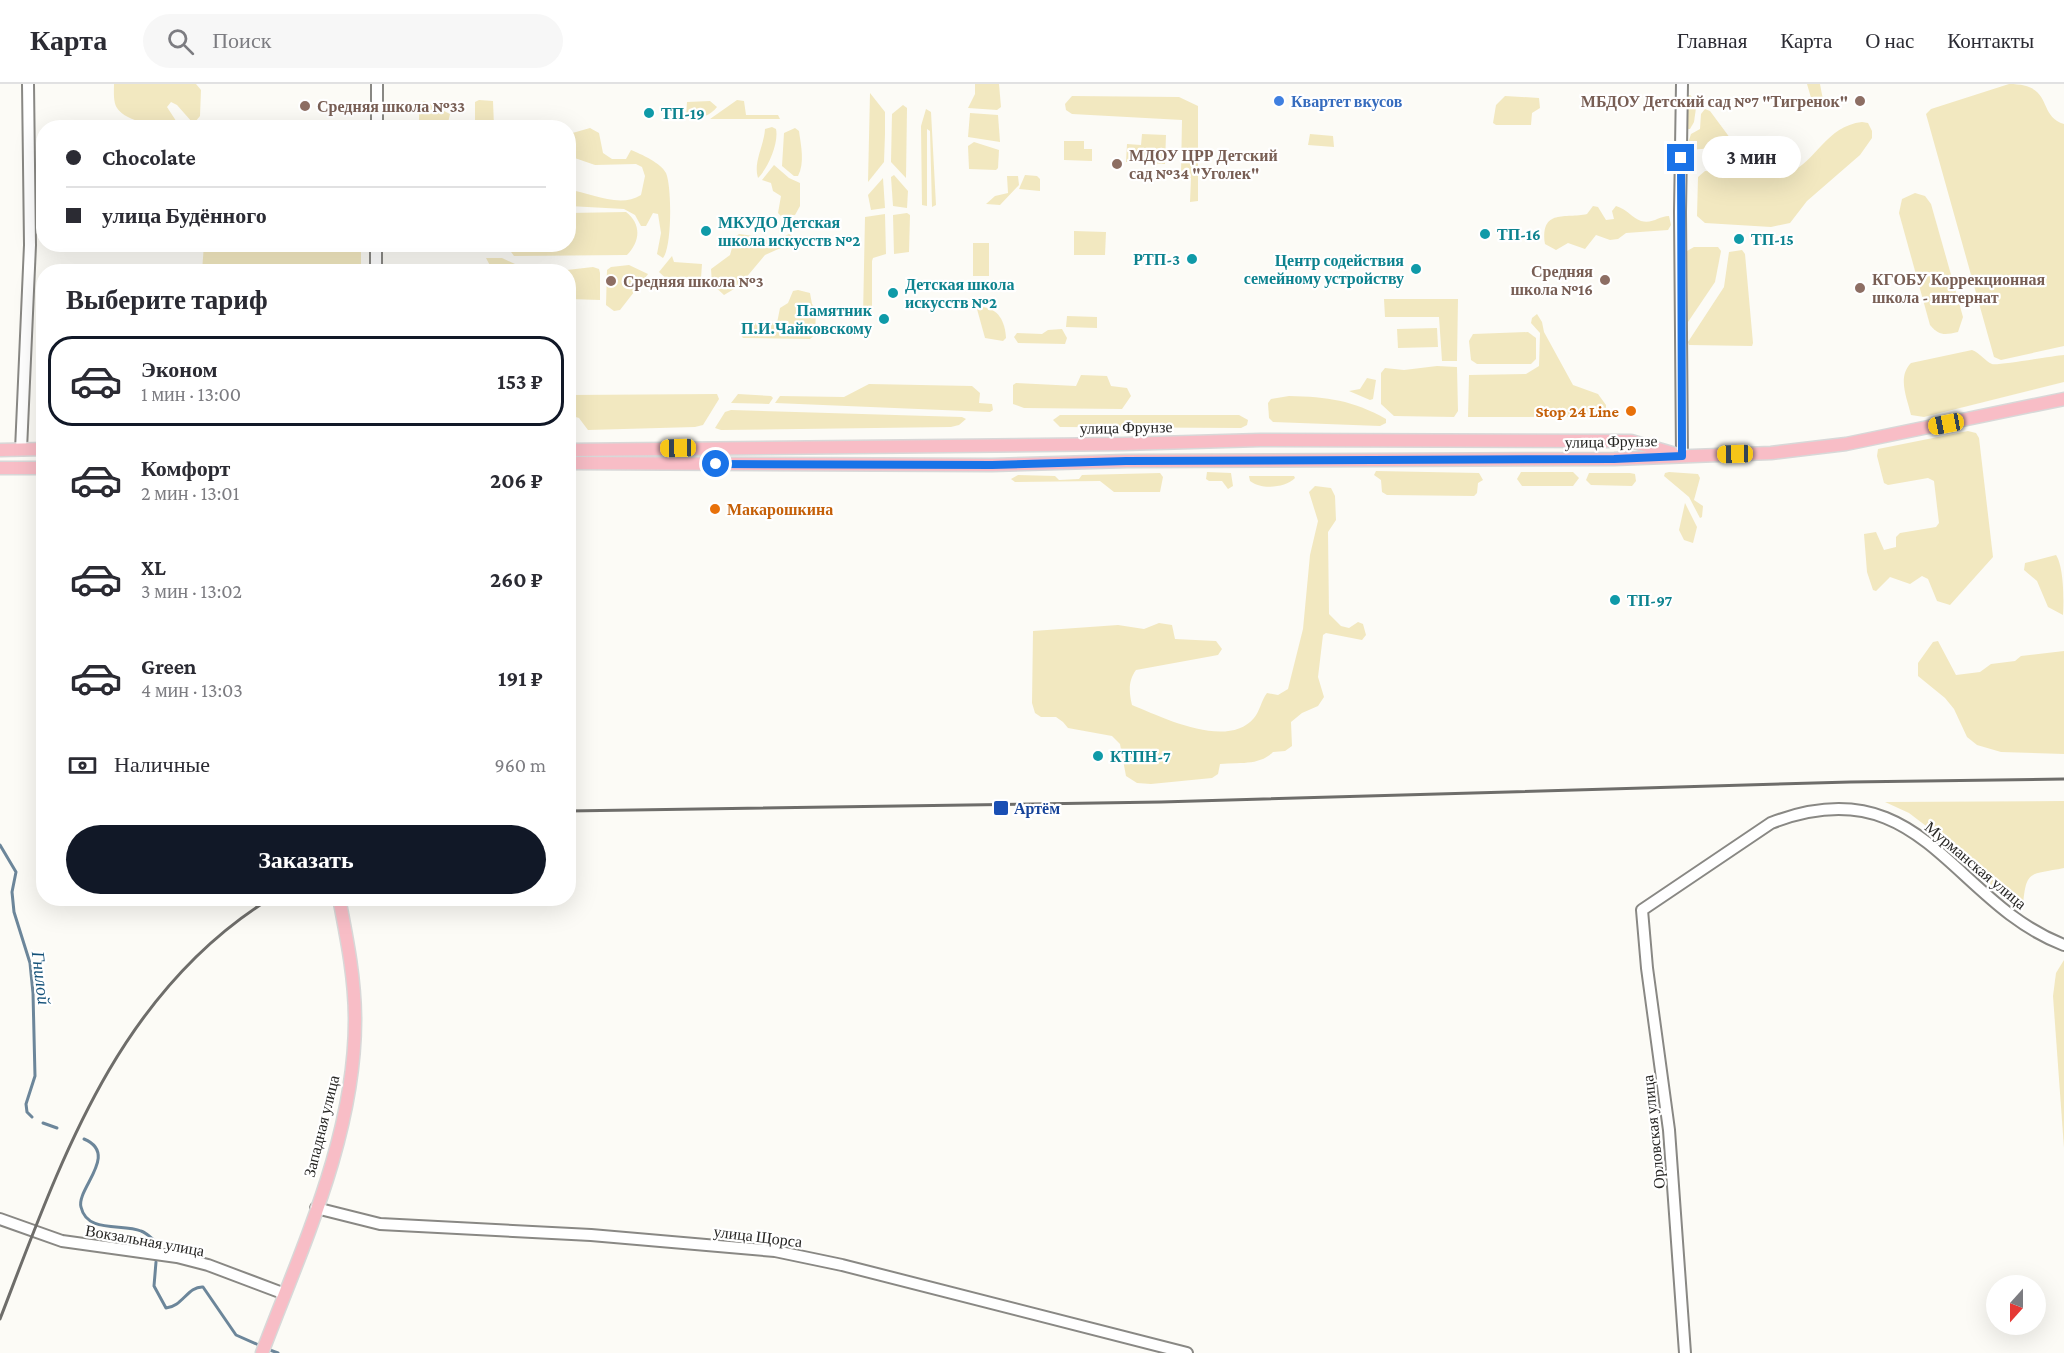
<!DOCTYPE html>
<html lang="ru">
<meta charset="utf-8">
<style>
body{margin:0;font-family:"Crimson Pro",serif;background:#f7f7f7;color:#2b2b33;height:100vh;display:flex;flex-direction:column;font-size:22px;white-space:nowrap}
*{box-sizing:border-box;margin:0}
p{font-size:20px;color:#7c7c81}
.icon{flex:none;width:33px;height:33px;fill:none;stroke:currentColor;stroke-width:2;stroke-linecap:round;stroke-linejoin:round}
.map{position:relative;flex:1;overflow:hidden}
.panel{position:absolute;left:36px;top:180px;width:540px;height:642px;display:flex;flex-direction:column;background:#fff;border-radius:24px;box-shadow:0 6px 24px #0002}
.panel>*{flex:none}
.top-card{position:absolute;left:36px;top:36px;width:540px;height:132px;border-radius:24px;box-shadow:0 6px 24px #0002;display:grid;align-content:center;height:132px;padding:0 30px;background:#fff}
.needle{width:39px;rotate:201deg}
.fabs{position:absolute;left:1986px;top:1191px;display:grid;gap:12px}
.fabs a{display:grid;place-items:center;width:60px;height:60px;border-radius:50%;background:#fff;box-shadow:0 6px 24px #0002;font-size:30px}
.end{position:absolute;width:27px;height:27px;margin:-14px;border:8px solid #1a73e8;background:#fff;box-shadow:0 0 0 3px #fff}
.from{border-radius:50%}
.bubble{position:absolute;height:42px;border-radius:21px;background:#fff;box-shadow:0 6px 24px #0002;font-size:20px;font-weight:700;line-height:42px;text-align:center}
.car{position:absolute;width:18px;height:36px;margin:-18px -9px;border-radius:8px;box-shadow:0 0 4px 2px #0007;background:linear-gradient(#f5c518 24%,#345 0 40%,#f5c518 0 76%,#345 0 86%,#f5c518 0)}
.top-card b{display:flex;align-items:center;gap:21px;height:57px;font-size:22px}
.top-card b+b{border-top:2px solid #e1e1e2}
.top-card i{width:15px;height:15px;background:#2b2b33}
ul{padding:0;list-style:none}
li{display:flex;align-items:center;gap:18px;height:90px;margin:0 12px 9px;padding:0 18px;border:3px solid transparent;border-radius:24px}
li div{flex:1}
li b{display:block;font-size:22px}
li em{font-style:normal;font-weight:700}
li.active{border-color:#111827}
li>.icon{width:54px;height:54px;stroke-width:1.5}
h2{padding:0 30px;font-size:27px;line-height:72px}
.pay{display:flex;align-items:center;gap:15px;height:66px;padding:0 30px;font-size:22px}
.pay p{margin-inline-start:auto}
.primary-button{display:flex;gap:12px;margin-top:auto;padding:12px 30px}
.primary-button a{flex:1;height:69px;border-radius:36px;background:#111827;color:#fff;font-size:24px;font-weight:700;line-height:69px;text-align:center}
header{display:flex;align-items:center;gap:36px;box-sizing:border-box;height:84px;padding:0 30px;background:#fff;border-bottom:2px solid #e1e1e2}
header strong{font-size:28px}
nav{display:flex;gap:33px;margin-inline-start:auto;font-size:21px}
.search{width:420px;height:54px;background:#f7f7f7;display:flex;align-items:center;gap:15px;box-sizing:border-box;padding:0 21px;border-radius:33px;color:#7c7c81;font-size:22px}
.map>svg:first-child{display:block}
.green{fill:#f2e8c0}
.lines{fill:none;stroke-linecap:round;stroke-linejoin:round}
.stream{stroke:#6c869a;stroke-width:3}
.secondary-casing{stroke:#898884;stroke-width:14}
.primary-casing{stroke:#d8d8d8;stroke-width:15}
.secondary{stroke:#fff;stroke-width:10}
.primary{stroke:#f8bdc6;stroke-width:12}
.rail{stroke:#6e6d6a;stroke-width:3}
.route{stroke:#1a73e8;stroke-width:8}
.shop-dot{fill:#3f7fe0;stroke:#fff;stroke-width:2}
.education-dot{fill:#8d6e63;stroke:#fff;stroke-width:2}
.culture-dot{fill:#0f9aa8;stroke:#fff;stroke-width:2}
.food-dot{fill:#e8710a;stroke:#fff;stroke-width:2}
.transit-dot{fill:#1a4fb4;stroke:#fff;stroke-width:2}
.labels{text-anchor:middle;stroke-width:4.5;stroke-linejoin:round;paint-order:stroke}
.shop-label{font-size:16px;font-weight:bold;fill:#366cbe;stroke:#fff;text-anchor:start}
.education-label{font-size:16px;font-weight:bold;fill:#785e54;stroke:#fff;text-anchor:start}
.culture-label{font-size:16px;font-weight:bold;fill:#0d838f;stroke:#fff;text-anchor:start}
.food-label{font-size:16px;font-weight:bold;fill:#c56008;stroke:#fff;text-anchor:end}
.street-label{font-size:16px;fill:#272624;stroke:#fff}
.transit-label{font-size:16px;font-weight:bold;fill:#164399;stroke:#fff;text-anchor:start}
.water-label{font-size:18px;font-style:italic;fill:#125078;stroke:#fff}
</style>
<header>
<strong>Карта</strong>
<div class="search"><svg class="icon" aria-label="search" viewBox="0 0 24 24"><circle cx="10" cy="10" r="6"/><path d="M15 15l6 6"/></svg>Поиск</div>
<nav><a>Главная</a><a>Карта</a><a>О нас</a><a>Контакты</a></nav>
</header>
<div class="map">
<svg width="2064" height="1269" viewBox="0 0 2064 1269">
<rect width="100%" height="100%" fill="#fcfbf6"/>
<!-- green -->
<g class="green">
<path d="M114 0H196L201 6 200 32 195 38H192L177 21 171 18 167 23 180 43C163 44 127 39 117 24 113 18 114 7 114 0Z"/>
<path d="M975 0H999L1001 23 997 26 968 24 975 10Z"/>
<path d="M1807 0H1820L1824 21 1821 25 1814 24Z"/>
<path d="M2009 0C2055 0 2036 31 2064 40V262L2001 276 1994 273 1926 30 1931 25Z"/>
<path d="M870 9 885 28V50L884 78 868 98Z"/>
<path d="M1690 11 1697 17 1694 38 1690 45H1684L1686 12Z"/>
<path d="M1072 12 1179 13 1198 22V117L1190 118 1191 94 1181 90 1182 36 1072 30 1066 26 1065 20Z"/>
<path d="M1505 12 1539 14 1540 24 1532 29 1531 41H1496L1493 39 1496 21Z"/>
<path d="M479 16 493 17 494 43 475 41V18Z"/>
<path d="M737 16 744 17 746 31H778L780 35H710Z"/>
<path d="M424 17 450 30 447 43H419V20Z"/>
<path d="M710 17 717 23C709 33 699 35 686 34L687 18Z"/>
<path d="M903 21 907 24 906 94 891 78 892 30Z"/>
<path d="M926 25 931 28 936 121 932 123 930 47 927 45V122L922 121 921 42Z"/>
<path d="M1705 25 1710 27 1733 58 1732 62 1691 66 1687 62 1691 50 1700 45 1701 30Z"/>
<path d="M970 29 998 31 1000 58 968 53Z"/>
<path d="M1862 38 1868 39 1872 47V54L1860 71 1807 117 1790 139 1771 143 1705 139 1697 132 1698 93 1705 87C1726 87 1772 94 1790 88 1816 78 1826 42 1862 38Z"/>
<path d="M772 43 776 45C779 59 768 84 758 94 753 78 764 62 765 45Z"/>
<path d="M590 44 599 49 603 69 612 75H626L631 66C641 70 661 79 666 89 672 103 672 163 663 174L657 170 661 149 658 130 653 129 646 142H641L635 131 624 125 569 122V106C590 108 619 125 641 111L645 92 642 83 636 80 595 81 569 72V50Z"/>
<path d="M795 44 799 47C801 62 805 79 798 92H794L782 82 784 49Z"/>
<path d="M1142 50 1166 51 1165 80 1126 78 1127 60 1141 61Z"/>
<path d="M1310 50 1333 52 1334 63 1308 61Z"/>
<path d="M1064 57H1084V65H1092V77L1064 76Z"/>
<path d="M974 58 999 66 998 84 996 86 969 85 968 62Z"/>
<path d="M774 81 789 94 800 99V122L795 131 781 132 778 129 781 112 773 107 771 99 762 96Z"/>
<path d="M894 91 908 107 907 124 893 122 891 93Z"/>
<path d="M1025 91 1037 92 1040 95V107L1019 105Z"/>
<path d="M1007 92H1018L1019 101 1000 121 986 120 995 112 1008 109Z"/>
<path d="M883 94 885 124 871 126 868 111Z"/>
<path d="M1915 109 1925 112 1931 120 1963 233 1958 248C1945 251 1939 252 1930 241L1899 129 1902 115Z"/>
<path d="M1593 122 1598 123 1606 136 1614 135 1612 127 1616 122C1627 125 1632 134 1641 137 1653 140 1659 132 1669 132L1671 141 1668 146 1626 149 1618 155 1610 156 1596 151 1585 165 1568 159 1556 166 1545 160C1540 124 1566 135 1587 130Z"/>
<path d="M626 128C642 140 640 158 627 171L514 172 506 161 568 160 569 129Z"/>
<path d="M907 129 910 131 909 168 894 170 893 131Z"/>
<path d="M885 130 886 170 873 174 872 177V228L869 234 863 232 865 133Z"/>
<path d="M1074 147 1106 148 1105 171H1074Z"/>
<path d="M739 150C744 151 749 151 754 152 775 156 766 162 789 150L792 152 785 162 765 171 739 202 724 211 712 200 711 185 730 171 735 153Z"/>
<rect x="973" y="159" width="16" height="33"/>
<path d="M204 161H361V187H202Z"/>
<path d="M1694 163H1718L1721 167 1715 198 1688 238 1687 167Z"/>
<path d="M1742 166 1745 170 1753 259 1752 262 1689 261 1688 258 1724 203 1729 168Z"/>
<path d="M672 172 674 178 702 180 701 194 677 193 670 198 659 188Z"/>
<path d="M486 174H502L515 180 514 187H493Z"/>
<path d="M629 181 648 190 620 226 614 227 606 221 607 186 611 183Z"/>
<path d="M593 183 599 185 600 189V216L569 215 567 186Z"/>
<path d="M798 206 810 209 812 220 816 225 815 251 810 255 743 254 740 250 743 239H777L780 224 788 219 793 207Z"/>
<path d="M1384 215H1458L1457 277H1442L1439 233H1385Z"/>
<path d="M981 223C999 224 1005 238 1006 254L1003 257 985 254 977 225Z"/>
<path d="M1537 230 1542 238 1544 248 1573 301 1598 310 1606 321V330L1602 333H1468L1469 291 1526 290 1539 282 1540 249 1531 239 1532 234Z"/>
<path d="M1067 232 1097 233V244L1066 243Z"/>
<path d="M1437 244 1438 263 1398 264 1397 245Z"/>
<path d="M1062 245 1067 254 1065 260 1018 259 1014 253 1017 249 1042 250 1048 246Z"/>
<path d="M1528 248 1536 254V275L1531 280H1477L1471 276 1469 257 1473 250Z"/>
<path d="M1972 266C1980 269 1985 277 1992 280 1996 282 2052 272 2064 271V298L1924 333 1911 331C1907 314 1897 293 1911 279Z"/>
<path d="M1437 282 1457 283 1458 327 1454 333 1394 332 1381 320V289L1385 284 1404 286Z"/>
<path d="M1081 291 1107 292 1111 302 1127 304 1131 312 1122 325 1024 324 1013 320V301L1016 299 1076 302Z"/>
<path d="M1367 294 1376 296 1373 315 1370 316 1349 307 1360 305Z"/>
<path d="M869 300 972 302 980 309 979 319 992 320 993 326 990 328 775 319 780 312 844 313Z"/>
<path d="M717 310 719 315 703 341 695 343 588 346 579 334 569 331V311Z"/>
<path d="M738 310 771 312 773 314 769 320 731 319Z"/>
<path d="M1289 312C1328 313 1352 316 1386 335V339L1380 342 1273 338 1269 334 1268 319 1271 315Z"/>
<path d="M731 326 962 333 966 335 959 341 951 343 721 346 715 344 725 328Z"/>
<path d="M1060 331H1239L1248 336 1247 341 1241 344 1060 343 1053 336Z"/>
<path d="M1968 347 1976 349 1979 354 1993 473 1950 521 1937 517 1928 495 1922 492 1910 500 1890 493 1876 507 1873 506 1867 488 1864 450 1876 448 1884 466 1896 463V453L1900 449 1936 443 1939 439 1934 397 1928 394 1888 401 1884 399 1877 372 1878 365Z"/>
<path d="M1376 387 1479 389 1483 396 1478 399 1477 409 1474 412 1387 411 1382 408 1381 396 1374 391Z"/>
<path d="M1207 388 1231 389 1233 402 1228 405 1222 397H1209L1206 395Z"/>
<path d="M1521 388H1573L1579 394 1573 402H1522L1517 395Z"/>
<path d="M1669 388 1698 390 1700 394 1694 416 1703 422 1702 433 1700 434 1689 413 1664 392 1665 389Z"/>
<path d="M1160 389 1163 393 1160 408H1114L1100 397 1015 398 1011 395 1018 391 1055 392 1059 396 1079 395 1082 391Z"/>
<path d="M1589 389H1630L1635 390 1636 397 1632 402 1591 401 1586 396Z"/>
<path d="M1249 392H1294L1295 394C1285 404 1261 406 1250 397Z"/>
<path d="M1315 402 1331 404 1335 412 1336 436 1328 448 1329 530 1341 542 1349 544 1358 538 1363 540 1366 551 1362 556 1326 549 1323 551 1318 593 1324 613 1318 622 1302 629 1291 638 1292 662 1285 667 1273 668C1259 682 1239 678 1220 680L1218 690 1212 694 1151 700 1137 699 1126 692 1120 660 1112 652 1068 644 1063 638 1056 633H1041L1035 629 1032 619 1033 547 1118 541 1144 545 1159 539 1172 541 1175 555 1216 557 1222 565 1218 571 1136 586C1128 597 1129 608 1132 621 1162 633 1227 666 1254 634 1260 627 1261 617 1267 609L1278 611 1288 605 1303 545 1310 471 1318 437 1309 408Z"/>
<path d="M1685 419 1697 443 1693 459 1684 456 1679 446Z"/>
<path d="M2056 471C2064 483 2064 517 2063 531L2048 523 2037 497 2024 486 2025 479Z"/>
<path d="M1938 557 1956 591 1980 588 1991 580 2015 577 2021 572 2064 567V670L2001 668 1977 661 1967 653 1954 625 1945 614 1918 592V579L1933 558Z"/>
<path d="M2064 717V784C2030 791 2026 785 2023 822L2013 821 1930 745 1909 729 1885 718Z"/>
<path d="M2064 876V1064L2053 912 2056 889Z"/>
</g>
<g class="lines">
<!-- stream -->
<g class="stream">
<path d="M0 761 16 788 12 808 14 828 30 879 33 909 35 992 26 1020 27 1028 32 1033"/>
<path d="M43 1039 57 1044"/>
<path d="M84 1055C120 1070 76 1105 81 1123 87 1150 123 1139 141 1147 147 1149 151 1154 156 1158L157 1164"/>
<path d="M156 1178 154 1202 166 1224C182 1223 188 1202 203 1203L236 1251 261 1262"/>
<path d="M267 1265 278 1269"/>
</g>
<defs>
<g id="secondary">
<path d="M377 44V0"/>
<path d="M376 188V160"/>
<path d="M21 366 30 161 28 0"/>
<path d="M1682 372 1680 128 1682 0"/>
<path d="M316 1124 380 1140 591 1151 775 1167 842 1181 1187 1269"/>
<path d="M0 1135 62 1157 177 1173 208 1181 285 1210"/>
<path d="M1685 1269 1669 1046 1647 884 1642 826 1771 739C1922 681 1951 818 2064 861"/>
</g>
<g id="primary">
<path d="M0 366 44 365"/>
<path d="M568 366 1123 360 1260 356 1631 357 1672 369"/>
<path d="M568 379 992 381 1126 377 1614 375 1771 369 1846 360 2064 315"/>
<path d="M0 384H44"/>
<path d="M262 1269C302 1163 355 1052 355 936 355 895 347 855 339 814"/>
</g>
</defs>
<!-- secondary casing -->
<use href="#secondary" class="secondary-casing"/>
<!-- primary casing -->
<use href="#primary" class="primary-casing"/>
<!-- secondary -->
<use href="#secondary" class="secondary"/>
<!-- primary -->
<use href="#primary" class="primary"/>
<!-- rail -->
<g class="rail">
<path d="M568 727 1161 718 1850 698 2064 695"/>
<path d="M0 1235C61 1077 117 909 271 814"/>
</g>
</g>
<g class="lines">
<!-- route -->
<path class="route" d="M716 380 992 381 1126 377 1614 375 1682 372 1681 74"/>
</g>
<!-- markers -->
<circle class="shop-dot" cx="1279" cy="17" r="6"/>
<g class="education-dot">
<circle cx="1860" cy="17" r="6"/>
<circle cx="305" cy="22" r="6"/>
<circle cx="1117" cy="80" r="6"/>
<circle cx="1605" cy="196" r="6"/>
<circle cx="611" cy="197" r="6"/>
<circle cx="1860" cy="204" r="6"/>
</g>
<g class="culture-dot">
<circle cx="649" cy="29" r="6"/>
<circle cx="706" cy="147" r="6"/>
<circle cx="1485" cy="150" r="6"/>
<circle cx="1739" cy="155" r="6"/>
<circle cx="1192" cy="175" r="6"/>
<circle cx="1416" cy="185" r="6"/>
<circle cx="893" cy="209" r="6"/>
<circle cx="884" cy="235" r="6"/>
<circle cx="1615" cy="516" r="6"/>
<circle cx="1098" cy="672" r="6"/>
</g>
<g class="food-dot">
<circle cx="1631" cy="327" r="6"/>
<circle cx="715" cy="425" r="6"/>
</g>
<rect class="transit-dot" x="993" y="716" width="16" height="16" rx="3"/>
<g class="labels">
<!-- shop labels -->
<g class="shop-label">
<text x="1291" y="23">Квартет вкусов</text>
</g>
<!-- education labels -->
<g class="education-label">
<text x="1848" y="23" text-anchor="end">МБДОУ Детский сад №7 "Тигренок"</text>
<text x="317" y="28">Средняя школа №33</text>
<text x="1129" y="77">МДОУ ЦРР Детский<tspan x="1129" dy="18">сад №34 "Уголек"</tspan></text>
<text x="1593" y="193" text-anchor="end">Средняя<tspan x="1593" dy="18">школа №16</tspan></text>
<text x="1872" y="201">КГОБУ Коррекционная<tspan x="1872" dy="18">школа - интернат</tspan></text>
<text x="623" y="203">Средняя школа №3</text>
</g>
<!-- culture labels -->
<g class="culture-label">
<text x="661" y="35">ТП-19</text>
<text x="718" y="144">МКУДО Детская<tspan x="718" dy="18">школа искусств №2</tspan></text>
<text x="1497" y="156">ТП-16</text>
<text x="1751" y="161">ТП-15</text>
<text x="1180" y="181" text-anchor="end">РТП-3</text>
<text x="1404" y="182" text-anchor="end">Центр содействия<tspan x="1404" dy="18">семейному устройству</tspan></text>
<text x="905" y="206">Детская школа<tspan x="905" dy="18">искусств №2</tspan></text>
<text x="872" y="232" text-anchor="end">Памятник<tspan x="872" dy="18">П.И.Чайковскому</tspan></text>
<text x="1627" y="522">ТП-97</text>
<text x="1110" y="678">КТПН-7</text>
</g>
<!-- food labels -->
<g class="food-label">
<text x="1619" y="333">Stop 24 Line</text>
<text x="727" y="431" text-anchor="start">Макарошкина</text>
</g>
<!-- street labels -->
<g class="street-label">
<text transform="translate(1126 343) rotate(-1)" y="6">улица Фрунзе</text>
<text transform="translate(1611 357) rotate(-1)" y="6">улица Фрунзе</text>
<text transform="translate(1976 781) rotate(40)" y="6">Мурманская улица</text>
<text transform="translate(321 1042) rotate(-76)" y="6">Западная улица</text>
<text transform="translate(1653 1048) rotate(-96)" y="6">Орловская улица</text>
<text transform="translate(758 1152) rotate(7)" y="6">улица Щорса</text>
<text transform="translate(145 1156) rotate(10)" y="6">Вокзальная улица</text>
</g>
<!-- transit labels -->
<g class="transit-label">
<text x="1014" y="730">Артём</text>
</g>
<!-- water labels -->
<g class="water-label">
<text transform="translate(41 894) rotate(83)" y="6">Гнилой</text>
</g>
</g>
</svg>
<div class="fabs">
<a><svg class="needle" viewBox="-14 -14 28 28"><path d="M0-13l5 13h-10z" fill="#e53935"/><path d="M0 13l5-13h-10z" fill="#7c7c81"/></svg></a>
</div>
<i class="end from" style="left:716px;top:380px"></i>
<i class="end" style="left:1681px;top:74px"></i>
<div class="bubble" style="left:1702px;top:52px;width:99px">3 мин</div>
<i class="car" style="left:1946px;top:340px;rotate:259deg"></i>
<i class="car" style="left:678px;top:364px;rotate:269deg"></i>
<i class="car" style="left:1735px;top:370px;rotate:269deg"></i>
<div class="top-card">
<b><i class="from"></i>Chocolate</b>
<b><i></i>улица Будённого</b>
</div>
<section class="panel">
<h2>Выберите тариф</h2>
<ul>
<li class="active"><svg class="icon" aria-label="car" viewBox="0 0 24 24"><path d="M5 17H2v-5l4-1 3-4h7l3 4 3 1v5h-3M9 17h6M6 11h13"/><circle cx="7" cy="17" r="2"/><circle cx="17" cy="17" r="2"/></svg><div><b>Эконом</b><p>1 мин · 13:00</p></div><em>153 ₽</em></li>
<li><svg class="icon" aria-label="car" viewBox="0 0 24 24"><path d="M5 17H2v-5l4-1 3-4h7l3 4 3 1v5h-3M9 17h6M6 11h13"/><circle cx="7" cy="17" r="2"/><circle cx="17" cy="17" r="2"/></svg><div><b>Комфорт</b><p>2 мин · 13:01</p></div><em>206 ₽</em></li>
<li><svg class="icon" aria-label="car" viewBox="0 0 24 24"><path d="M5 17H2v-5l4-1 3-4h7l3 4 3 1v5h-3M9 17h6M6 11h13"/><circle cx="7" cy="17" r="2"/><circle cx="17" cy="17" r="2"/></svg><div><b>XL</b><p>3 мин · 13:02</p></div><em>260 ₽</em></li>
<li><svg class="icon" aria-label="car" viewBox="0 0 24 24"><path d="M5 17H2v-5l4-1 3-4h7l3 4 3 1v5h-3M9 17h6M6 11h13"/><circle cx="7" cy="17" r="2"/><circle cx="17" cy="17" r="2"/></svg><div><b>Green</b><p>4 мин · 13:03</p></div><em>191 ₽</em></li>
</ul>
<div class="pay"><svg class="icon" aria-label="cash" viewBox="0 0 24 24"><path d="M3 7h18v10H3z"/><circle cx="12" cy="12" r="2"/></svg>Наличные<p>960 m</p></div>
<div class="primary-button"><a>Заказать</a></div>
</section>
</div>
